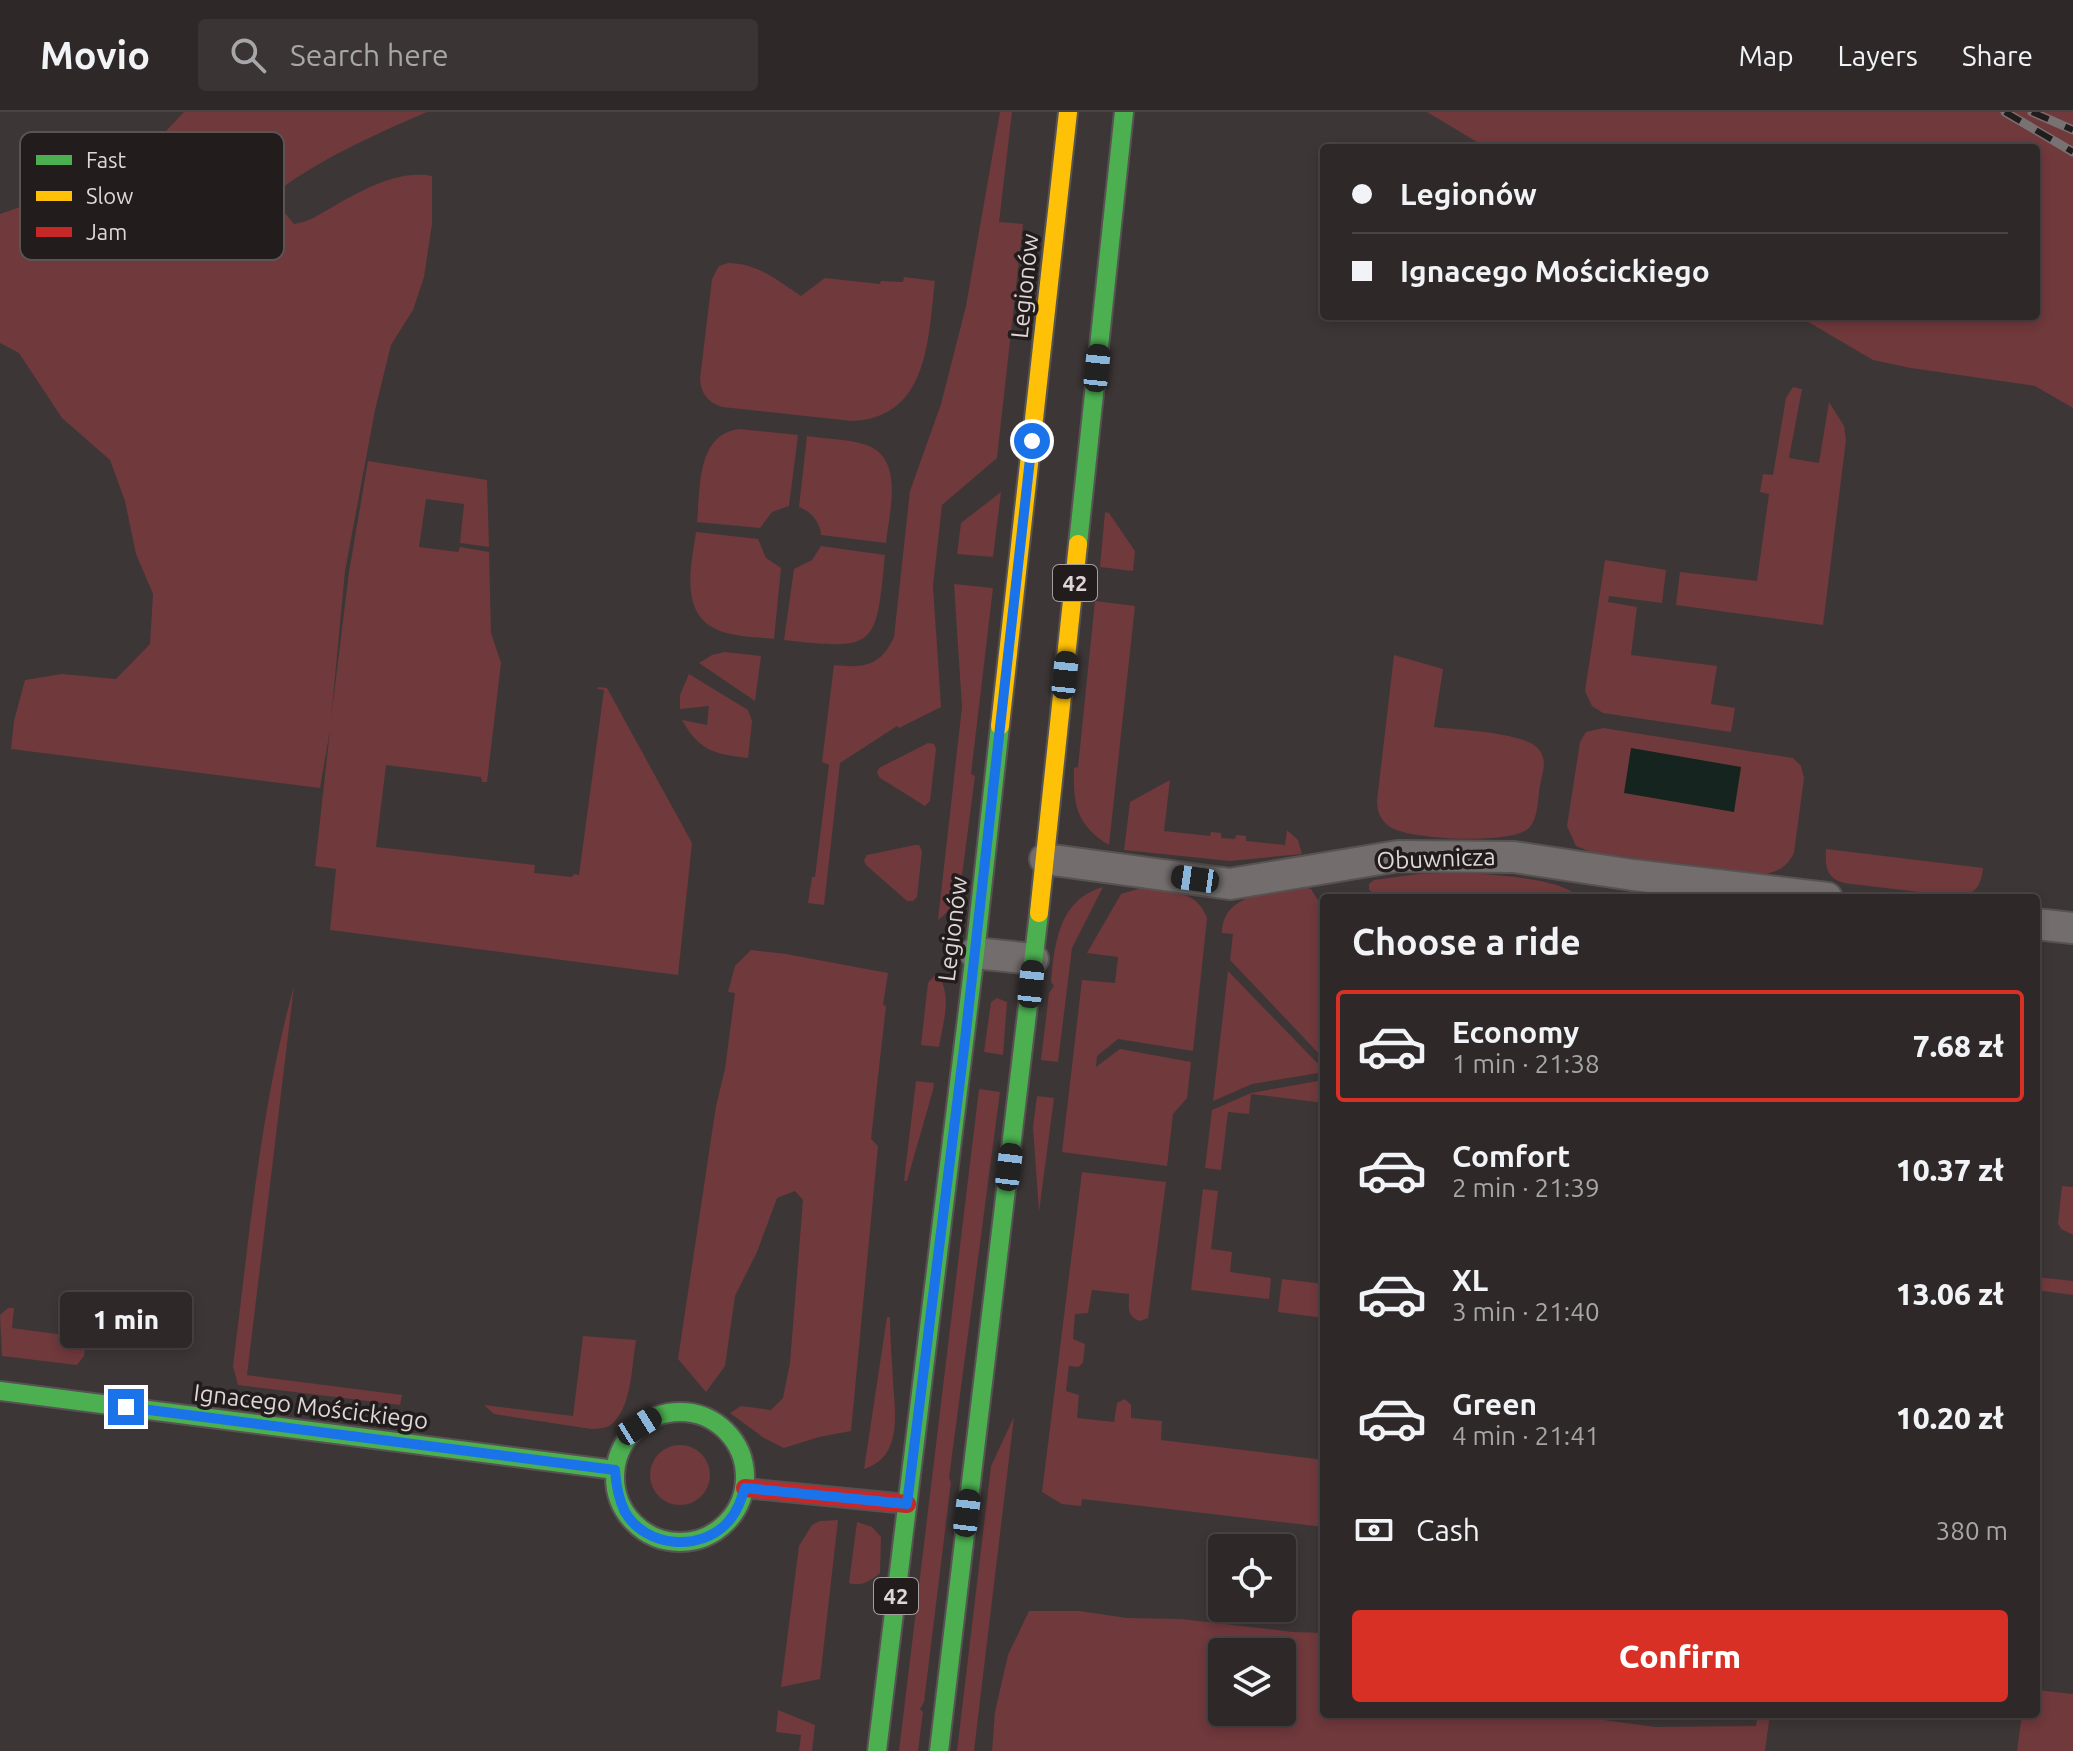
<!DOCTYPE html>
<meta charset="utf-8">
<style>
body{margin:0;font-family:Ubuntu,sans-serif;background:#3a3434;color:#f1f3f6;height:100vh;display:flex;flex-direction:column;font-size:30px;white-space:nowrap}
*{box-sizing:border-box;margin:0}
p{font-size:26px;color:#a7a6a8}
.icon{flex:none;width:44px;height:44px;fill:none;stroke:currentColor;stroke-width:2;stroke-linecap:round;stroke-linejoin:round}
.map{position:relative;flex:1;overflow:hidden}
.drawer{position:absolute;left:1320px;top:782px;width:720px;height:824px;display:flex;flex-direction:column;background:#2e2828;border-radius:8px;box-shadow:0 4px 12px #0003,0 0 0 2px #494445}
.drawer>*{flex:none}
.top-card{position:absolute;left:1320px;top:32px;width:720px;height:176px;border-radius:8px;box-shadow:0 4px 12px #0003,0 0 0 2px #494445;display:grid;align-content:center;height:176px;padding:0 32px;background:#2e2828}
.buttons{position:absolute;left:1208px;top:1422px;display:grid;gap:16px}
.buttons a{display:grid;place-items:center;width:88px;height:88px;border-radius:8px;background:#2e2828;box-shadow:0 4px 12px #0003,0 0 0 2px #494445;font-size:40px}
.end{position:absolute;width:36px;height:36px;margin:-18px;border:10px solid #1a73e8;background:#fff;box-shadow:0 0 0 4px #fff}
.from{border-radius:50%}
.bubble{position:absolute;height:56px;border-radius:8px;background:#2e2828;box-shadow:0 4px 12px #0003,0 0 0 2px #494445;font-size:26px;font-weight:800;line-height:56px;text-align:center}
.car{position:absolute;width:24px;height:48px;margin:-24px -12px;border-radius:10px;box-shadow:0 0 6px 2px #0007;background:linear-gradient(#222 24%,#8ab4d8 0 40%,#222 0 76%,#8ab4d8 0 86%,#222 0)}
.top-card b{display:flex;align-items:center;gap:28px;height:76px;font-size:30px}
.top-card b+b{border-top:2px solid #494445}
.top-card i{width:20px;height:20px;background:#f1f3f6}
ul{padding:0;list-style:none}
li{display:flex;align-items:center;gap:24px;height:112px;margin:0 16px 12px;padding:0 16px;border:4px solid transparent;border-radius:8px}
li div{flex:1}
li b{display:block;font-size:30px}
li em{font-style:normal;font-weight:800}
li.active{border-color:#d93025}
li>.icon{width:72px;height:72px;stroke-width:1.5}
h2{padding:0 32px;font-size:36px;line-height:96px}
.pay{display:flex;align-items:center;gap:20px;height:88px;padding:0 32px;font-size:30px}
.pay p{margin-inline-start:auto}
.cta{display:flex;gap:16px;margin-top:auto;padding:16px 32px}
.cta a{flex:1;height:92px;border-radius:8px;background:#d93025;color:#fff;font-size:32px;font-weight:800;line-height:92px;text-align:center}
header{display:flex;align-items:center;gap:48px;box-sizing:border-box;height:112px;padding:0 40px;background:#2e2828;border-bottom:2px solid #494445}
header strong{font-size:38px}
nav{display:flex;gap:44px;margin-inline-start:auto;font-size:28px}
.search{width:560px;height:72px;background:#3a3434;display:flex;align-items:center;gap:20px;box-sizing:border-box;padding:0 28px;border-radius:8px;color:#a7a6a8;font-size:30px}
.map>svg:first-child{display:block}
.green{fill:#70393c;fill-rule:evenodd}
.water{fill:#15241e}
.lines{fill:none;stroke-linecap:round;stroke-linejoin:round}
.street-casing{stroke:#585353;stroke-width:34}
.fast-casing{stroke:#585353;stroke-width:22}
.slow-casing{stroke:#585353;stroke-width:22}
.jam-casing{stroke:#585353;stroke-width:22}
.street{stroke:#736d6d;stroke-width:30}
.fast{stroke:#4caf50;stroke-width:18}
.slow{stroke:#ffc107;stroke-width:18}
.jam{stroke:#c62828;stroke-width:18}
.rail-casing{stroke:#787272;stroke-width:9}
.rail{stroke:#221c1c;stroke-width:6;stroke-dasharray:18;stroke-linecap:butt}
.route{stroke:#1a73e8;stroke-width:10}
.labels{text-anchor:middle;stroke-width:7;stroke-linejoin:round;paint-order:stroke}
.shield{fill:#221c1c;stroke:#a69e9e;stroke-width:2}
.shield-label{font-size:22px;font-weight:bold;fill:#dfd6d6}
.street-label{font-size:24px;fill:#dfd6d6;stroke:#221c1c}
.key{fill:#221c1c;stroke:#5b5454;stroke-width:2}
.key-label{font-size:22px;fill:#dfd6d6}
</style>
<header>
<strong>Movio</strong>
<div class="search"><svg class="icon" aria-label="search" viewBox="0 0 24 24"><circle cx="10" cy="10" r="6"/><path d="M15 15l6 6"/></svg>Search here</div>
<nav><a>Map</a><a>Layers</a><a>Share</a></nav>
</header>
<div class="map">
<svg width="2073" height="1639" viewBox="0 0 2073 1639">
<rect width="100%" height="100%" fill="#3d3636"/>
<!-- green -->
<g class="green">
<path d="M184 0H427C376 22 324 45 279 78L281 96 294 112C309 110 316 104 329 97 358 80 397 57 432 64V112L424 165 413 198 391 233 375 298 345 459 331 607 349 460 368 349 487 368 489 435 460 431 464 392 426 387 419 435 458 440 460 435 489 440 491 521 501 551 487 670H482L481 665 386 653 376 735 535 753 534 761 572 765 574 762 579 763 604 578 597 577 598 575 607 576 692 731 678 863 330 818 336 757 315 754 330 618 320 676 11 637 14 609 25 568 62 562 116 567 150 532 153 482 136 442 125 389 110 348 62 306 19 241 0 231V102L84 73 136 51Z"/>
<path d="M1000 0H1012L999 110 1023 112 997 346 942 393 933 474 941 595 899 616 897 614 840 651 824 793 808 791 812 765H815L829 653 822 650 834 553C864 556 880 555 894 525L910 379 941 292 966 194Z"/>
<path d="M1427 0H2073V296L2035 274 1911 256 1873 248 1798 204H2036V36H1487Z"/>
<path d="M728 151C757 151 777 168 801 184L825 166 880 172 881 169 903 170 904 165 935 169C928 226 929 306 852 309L722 295C708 290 701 282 700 267L712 167 719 154Z"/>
<path d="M1793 275 1802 277 1789 346 1819 351 1829 290 1844 314 1846 328 1823 513 1676 493 1680 460 1757 469 1769 382 1760 380 1763 362 1773 363 1786 286Z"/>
<path d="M739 317 798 323 789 394 772 400 760 416 697 410C701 376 696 323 739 317Z"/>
<path d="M807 324C825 327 846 327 863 332 906 343 889 401 886 431L821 423C820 410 812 400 799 395Z"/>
<path d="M1001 380 993 445 957 442 961 411Z"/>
<path d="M1105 400 1109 401 1135 439 1133 459 1100 455Z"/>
<path d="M696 420 758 427 766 446 781 456 774 527C757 525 739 525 723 520 678 506 691 455 696 420Z"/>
<path d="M821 434 885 443C876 534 878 539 784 528L794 457 812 448Z"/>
<path d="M1605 448 1666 458 1662 491 1609 484 1608 490 1637 495 1631 543 1717 554 1711 592 1735 596 1731 620 1603 601 1592 594 1585 579Z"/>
<path d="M954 472 993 476 971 662 975 664 960 779 952 796 938 808 962 595Z"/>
<path d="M1095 489 1135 494 1109 733C1076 713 1073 692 1074 656L1078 655Z"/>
<path d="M725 540 761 544 755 589 699 551 712 543Z"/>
<path d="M1394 543 1443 557 1434 615C1457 618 1529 620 1540 639 1547 650 1543 658 1541 669 1537 683 1540 704 1529 716 1512 733 1410 728 1390 715 1381 709 1377 700 1377 689Z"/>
<path d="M689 562 748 598 752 609 748 646C715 642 699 639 682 608L707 613 709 594 680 597V583Z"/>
<path d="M1603 616 1793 646 1801 654 1804 666 1794 741C1788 753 1780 759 1766 762L1593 741 1576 734 1567 714 1580 630 1586 620Z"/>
<path d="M928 631 934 632 936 637 930 689 925 694 880 666 877 661 879 656Z"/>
<path d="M1170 668 1164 719 1210 724 1211 720 1221 721V726L1235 727 1236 723 1246 724V729L1285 733 1287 718 1298 728 1302 742 1230 749 1124 738 1130 690Z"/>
<path d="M915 733H919L922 739 917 785 913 789H907L866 753 864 748 867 743Z"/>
<path d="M1826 737 1983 756C1981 772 1977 781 1960 785L1844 771C1826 766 1825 754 1826 737Z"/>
<path d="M1419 762C1453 760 1558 761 1580 786H1459L1395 780C1385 781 1379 786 1369 778V772L1374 768Z"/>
<path d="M1299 773 1311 777 1324 798V947L1230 848 1233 822 1222 821C1222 782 1270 780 1299 773Z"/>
<path d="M1103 775 1072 836 1058 950 1041 948 1049 881 1054 874 1051 870C1055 832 1058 788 1103 775Z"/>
<path d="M1141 776C1167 779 1197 777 1207 806L1193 939 1118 927 1097 944 1096 955 1120 937 1191 950 1187 986 1173 1002 1167 1054 1062 1040 1082 868 1115 871 1118 845 1087 841 1121 782Z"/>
<path d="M751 838 786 842 888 861 883 893 886 894 871 1027 878 1034 851 1319 819 1325 784 1336 764 1326 730 1301 741 1294 771 1298 783 1286 790 1251 803 1088 795 1079 777 1086 757 1140 735 1184 725 1254 706 1280 678 1247 716 994 725 957 735 881 728 880 735 854Z"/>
<path d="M1228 859 1324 958V960L1252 972 1213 989Z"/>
<path d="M937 861C953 883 943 910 939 935L921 933 928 871Z"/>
<path d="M294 874 247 1263 402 1283 400 1293 238 1273 233 1254C249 1127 260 998 294 874Z"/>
<path d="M997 886 1007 890 1003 943 984 940 991 890Z"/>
<path d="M1324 968V991L1251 982 1249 1002 1228 1000 1221 1058 1205 1056 1212 998 1251 981Z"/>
<path d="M916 969 934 971 933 978 907 1069H904Z"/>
<path d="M979 977 1000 980 949 1366 951 1370 924 1590 920 1597 923 1600 918 1639H899Z"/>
<path d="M1037 984 1054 986 1039 1100 1033 1015Z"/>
<path d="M1082 1060 1166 1070 1148 1206 1140 1209C1126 1205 1129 1195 1129 1182L1092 1178 1088 1201 1075 1202 1073 1227 1085 1232 1083 1250 1079 1255 1069 1254 1066 1279 1079 1283 1077 1306 1114 1310 1117 1291 1125 1287 1131 1293V1306L1162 1309 1161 1328 1324 1348V1415L1082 1387 1081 1394 1062 1392 1042 1380Z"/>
<path d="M2062 1074 2073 1075V1123L2061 1117 2058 1111Z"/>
<path d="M1203 1077 1218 1079 1211 1137 1232 1140 1230 1160 1271 1166 1269 1187 1191 1178Z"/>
<path d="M2036 1165 2073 1169V1183L2036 1178Z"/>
<path d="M1282 1167 1324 1172V1206L1278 1200Z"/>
<path d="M8 1196H14L12 1216 86 1226 84 1244 77 1253 2 1244 0 1203Z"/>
<path d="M887 1205H890C890 1226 892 1248 893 1269 895 1301 903 1345 864 1357Z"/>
<path d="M583 1224 636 1228C632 1252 632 1290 615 1309 609 1317 600 1316 591 1317L494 1302 484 1293 573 1304Z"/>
<path d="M1014 1305 974 1639H957L991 1354Z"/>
<circle cx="680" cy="1363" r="30"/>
<path d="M838 1408 820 1567 781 1575 799 1434 812 1413 820 1409Z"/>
<path d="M857 1410 872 1415 881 1425 880 1461C870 1469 862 1475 849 1471Z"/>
<path d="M1029 1499H1079L1127 1506 1181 1507 1293 1520 1324 1521V1602H1561L1655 1615 1756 1614 1758 1602H1770L1765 1639H992L995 1600 1008 1543ZM1222 1540H1282V1600H1222Z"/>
<path d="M2036 1578 2073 1582V1639H2017L2022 1602H2036Z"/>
<path d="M778 1598 815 1613 812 1639H799L801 1623 776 1620Z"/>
</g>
<!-- water -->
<path class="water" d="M1631 636 1741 655 1734 700 1624 681Z"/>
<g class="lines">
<defs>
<g id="street">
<path d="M1045 747 1230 772 1398 744 1514 745 1633 763 1827 786"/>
<path d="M2036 812 2073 816"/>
<path d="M975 841 1033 847"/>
</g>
<g id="fast">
<path d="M1078 432 1124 0"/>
<path d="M0 1279 615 1358"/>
<circle cx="680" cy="1365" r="65"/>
<path d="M877 1639 975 841 1000 614"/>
<path d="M939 1639 1039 801"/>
</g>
<g id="slow">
<path d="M1000 614 1068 0"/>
<path d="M1039 801 1078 432"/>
</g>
<path id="jam" d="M745 1376 907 1392"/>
</defs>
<!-- street casing -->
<use href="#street" class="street-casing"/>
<!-- fast casing -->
<use href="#fast" class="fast-casing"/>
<!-- slow casing -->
<use href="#slow" class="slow-casing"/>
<!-- jam casing -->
<use href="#jam" class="jam-casing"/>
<!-- street -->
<use href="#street" class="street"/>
<!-- fast -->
<use href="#fast" class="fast"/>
<!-- slow -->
<use href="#slow" class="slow"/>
<!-- jam -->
<use href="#jam" class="jam"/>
<defs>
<g id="rail">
<path d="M2005 0 2073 40"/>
<path d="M2032 0 2073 18"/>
</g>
</defs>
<!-- rail casing -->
<use href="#rail" class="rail-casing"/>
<!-- rail -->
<use href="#rail" class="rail"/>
</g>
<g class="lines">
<!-- route -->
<path class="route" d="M126 1295 615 1358C616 1373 618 1386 625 1400 646 1436 701 1440 728 1410 737 1400 741 1388 745 1376L907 1392 965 928 1032 329"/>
</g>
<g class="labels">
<!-- shield labels -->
<g class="shield">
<rect x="1053" y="453" width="44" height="36" rx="6"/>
<rect x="874" y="1466" width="44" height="36" rx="6"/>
</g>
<g class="shield-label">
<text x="1075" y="479">42</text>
<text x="896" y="1492">42</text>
</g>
<!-- street labels -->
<g class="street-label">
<text transform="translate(1025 174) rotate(-84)" y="8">Legionów</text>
<text transform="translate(1436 747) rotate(-2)" y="8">Obuwnicza</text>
<text transform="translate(953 817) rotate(-83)" y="8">Legionów</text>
<text transform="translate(311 1295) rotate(7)" y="8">Ignacego Mościckiego</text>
</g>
</g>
<!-- legend -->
<rect x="20" y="20" width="264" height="128" rx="12" class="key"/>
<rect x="36" y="43" width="36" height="10" fill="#4caf50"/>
<rect x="36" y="79" width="36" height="10" fill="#ffc107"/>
<rect x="36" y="115" width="36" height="10" fill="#c62828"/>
<g class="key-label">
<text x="86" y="56">Fast</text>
<text x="86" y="92">Slow</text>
<text x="86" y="128">Jam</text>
</g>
</svg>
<div class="buttons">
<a><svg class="icon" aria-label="locate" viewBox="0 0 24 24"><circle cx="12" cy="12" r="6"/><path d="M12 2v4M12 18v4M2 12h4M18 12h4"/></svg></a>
<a><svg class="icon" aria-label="layers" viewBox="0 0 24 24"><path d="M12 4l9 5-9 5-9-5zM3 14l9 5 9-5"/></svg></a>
</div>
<i class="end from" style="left:1032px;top:329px"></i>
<i class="end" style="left:126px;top:1295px"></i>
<div class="bubble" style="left:60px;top:1180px;width:132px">1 min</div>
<i class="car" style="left:1097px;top:256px;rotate:6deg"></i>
<i class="car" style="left:1065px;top:563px;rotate:6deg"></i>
<i class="car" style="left:1195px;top:767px;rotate:278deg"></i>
<i class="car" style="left:1031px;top:872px;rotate:6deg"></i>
<i class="car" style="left:1009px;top:1055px;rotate:7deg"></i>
<i class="car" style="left:639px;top:1314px;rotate:58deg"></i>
<i class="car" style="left:967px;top:1401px;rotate:7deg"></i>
<div class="top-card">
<b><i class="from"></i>Legionów</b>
<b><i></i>Ignacego Mościckiego</b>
</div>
<section class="drawer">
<h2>Choose a ride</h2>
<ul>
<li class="active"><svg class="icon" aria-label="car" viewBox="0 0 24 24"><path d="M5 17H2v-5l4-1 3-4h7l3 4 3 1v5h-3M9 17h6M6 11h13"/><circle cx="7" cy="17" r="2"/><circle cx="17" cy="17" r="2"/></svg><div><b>Economy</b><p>1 min · 21:38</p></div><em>7.68 zł</em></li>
<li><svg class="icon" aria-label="car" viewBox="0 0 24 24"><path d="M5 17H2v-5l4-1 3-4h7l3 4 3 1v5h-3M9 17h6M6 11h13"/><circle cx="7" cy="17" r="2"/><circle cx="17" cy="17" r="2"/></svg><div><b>Comfort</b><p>2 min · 21:39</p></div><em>10.37 zł</em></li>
<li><svg class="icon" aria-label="car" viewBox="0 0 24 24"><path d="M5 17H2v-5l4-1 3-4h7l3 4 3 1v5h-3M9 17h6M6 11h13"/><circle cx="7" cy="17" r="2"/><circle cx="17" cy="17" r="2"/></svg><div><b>XL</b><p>3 min · 21:40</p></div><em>13.06 zł</em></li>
<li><svg class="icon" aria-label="car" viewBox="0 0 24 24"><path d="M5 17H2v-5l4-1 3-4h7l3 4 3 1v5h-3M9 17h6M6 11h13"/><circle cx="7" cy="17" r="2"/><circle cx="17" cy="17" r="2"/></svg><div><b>Green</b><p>4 min · 21:41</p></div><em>10.20 zł</em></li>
</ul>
<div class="pay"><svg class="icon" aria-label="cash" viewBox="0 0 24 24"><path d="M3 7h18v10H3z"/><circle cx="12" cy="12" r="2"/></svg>Cash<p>380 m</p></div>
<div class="cta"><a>Confirm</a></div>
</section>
</div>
